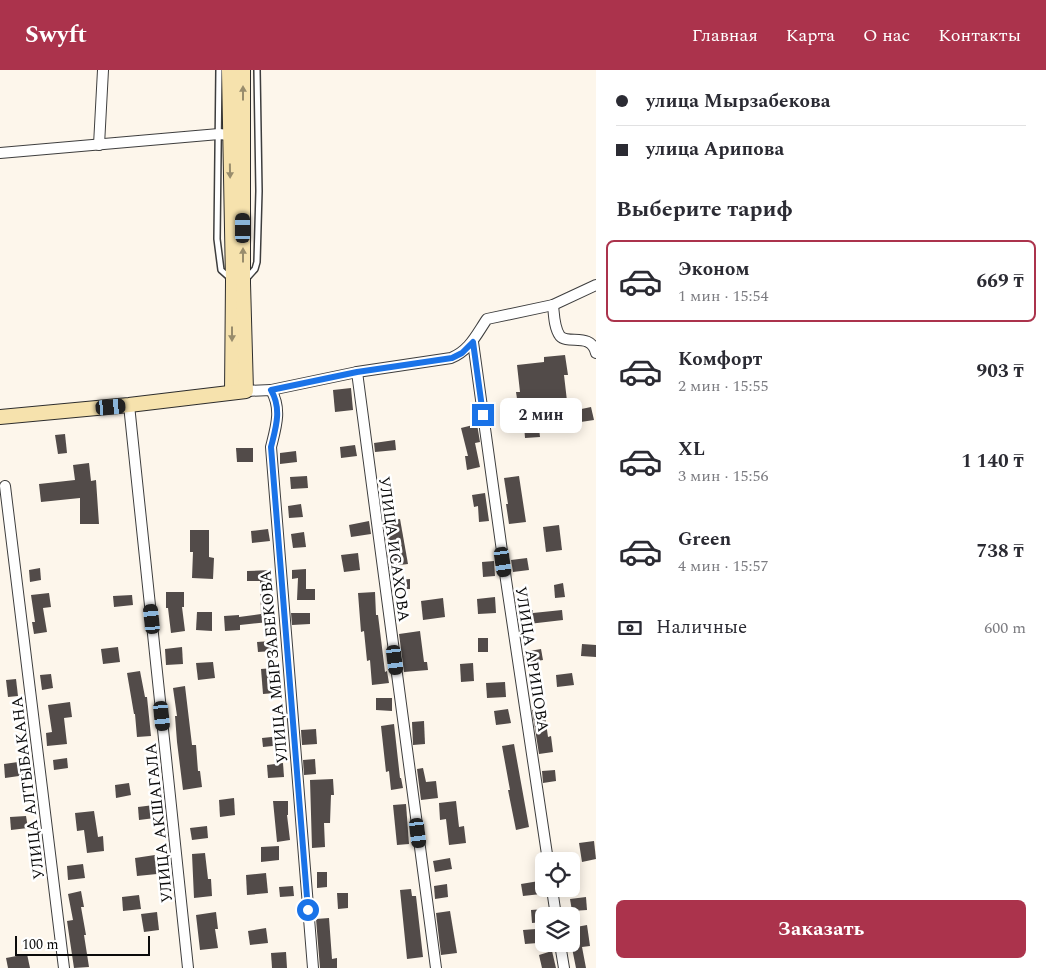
<!DOCTYPE html>
<html lang="ru">
<meta charset="utf-8">
<style>
body{margin:0;font-family:Spectral,serif;background:#f7f7f7;color:#2b2b33;height:100vh;display:flex;flex-direction:column;font-size:19px;white-space:nowrap}
*{box-sizing:border-box;margin:0}
p{font-size:16px;color:#7c7c81}
.icon{flex:none;width:28px;height:28px;fill:none;stroke:currentColor;stroke-width:2;stroke-linecap:round;stroke-linejoin:round}
.map{position:relative;flex:1;overflow:hidden}
.details{display:flex;flex-direction:column;background:#fff;width:450px}
.details>*{flex:none}
.guide{display:grid;align-content:center;height:110px;padding:0 20px;background:#fff}
.fabs{position:absolute;left:535px;top:782px;display:grid;gap:10px}
.fabs a{display:grid;place-items:center;width:45px;height:45px;border-radius:8px;background:#fff;box-shadow:0 2px 12px #0003;font-size:25px}
.scale{position:absolute;left:15px;bottom:12px;width:135px;box-sizing:border-box;padding-left:5px;border:2px solid #0b0b0b;border-top:0;font-size:14px;line-height:18px;white-space:nowrap;color:#0b0b0b;-webkit-text-stroke:4px #fff;paint-order:stroke}
.end{position:absolute;width:22px;height:22px;margin:-11px;border:6px solid #1a73e8;background:#fff;box-shadow:0 0 0 2px #fff}
.from{border-radius:50%}
.bubble{position:absolute;height:35px;border-radius:8px;background:#fff;box-shadow:0 2px 12px #0003;font-size:16px;font-weight:700;line-height:35px;text-align:center}
.car{position:absolute;width:15px;height:30px;margin:-15px -8px;border-radius:6px;box-shadow:0 0 4px 1px #0007;background:linear-gradient(#222 24%,#8ab4d8 0 40%,#222 0 76%,#8ab4d8 0 86%,#222 0)}
.guide b{display:flex;align-items:center;gap:18px;height:48px;font-size:19px}
.guide b+b{border-top:1px solid #e1e1e2}
.guide i{width:12px;height:12px;background:#2b2b33}
ul{padding:0;list-style:none}
li{display:flex;align-items:center;gap:15px;height:82px;margin:0 10px 8px;padding:0 10px;border:2px solid transparent;border-radius:8px}
li div{flex:1}
li b{display:block;font-size:19px}
li em{font-style:normal;font-weight:700}
li.selected{border-color:#ab334c}
li>.icon{width:45px;height:45px;stroke-width:1.5}
h2{padding:0 20px;font-size:22px;line-height:60px}
.pay{display:flex;align-items:center;gap:12px;height:55px;padding:0 20px;font-size:19px}
.pay p{margin-inline-start:auto}
.cta{display:flex;gap:10px;margin-top:auto;padding:10px 20px}
.cta a{flex:1;height:58px;border-radius:8px;background:#ab334c;color:#fff;font-size:20px;font-weight:700;line-height:58px;text-align:center}
header{display:flex;align-items:center;gap:30px;box-sizing:border-box;height:70px;padding:0 25px;background:#ab334c;color:#fff}
header strong{font-size:24px}
nav{display:flex;gap:28px;margin-inline-start:auto;font-size:18px}
main{display:flex;flex:1;min-height:0}
.map>svg:first-child{display:block}
.building{fill:#524b49}
.lines{fill:none;stroke-linecap:round;stroke-linejoin:round}
.lane-casing{stroke:#3e3e3e;stroke-width:8}
.street-casing{stroke:#3e3e3e;stroke-width:12}
.secondary-casing{stroke:#2d2d2d;stroke-width:16}
.lane{stroke:#fff;stroke-width:5}
.street{stroke:#fff;stroke-width:10}
.secondary{stroke:#f6e2ad;stroke-width:14}
.oneway{fill:#988c6c}
.route{stroke:#1a73e8;stroke-width:6}
.labels{text-anchor:middle;stroke-width:5;stroke-linejoin:round;paint-order:stroke}
.street-label{font-size:16px;fill:#0b0b0b;stroke:#fff}
</style>
<header>
<strong>Swyft</strong>
<nav><a>Главная</a><a>Карта</a><a>О нас</a><a>Контакты</a></nav>
</header>
<main>
<div class="map">
<svg width="596" height="898" viewBox="0 0 596 898">
<rect width="100%" height="100%" fill="#fdf6eb"/>
<!-- building -->
<g class="building">
<path d="M565 285 568 305H564L567 331 540 334V340H537L540 367 525 368 523 342H519L516 322H520L517 295 544 292V287Z"/>
<path d="M351 318 353 340 335 342 333 320Z"/>
<path d="M591 337 594 350 574 353 572 341Z"/>
<path d="M477 354 480 372 475 373 480 397 467 400 465 386H468L461 358Z"/>
<path d="M65 364 67 383 58 384 55 365Z"/>
<path d="M395 370 396 380 375 382 374 373Z"/>
<path d="M355 375 357 386 341 388 340 377Z"/>
<path d="M236 378H253V392H237Z"/>
<path d="M296 381 297 392 280 394V383Z"/>
<path d="M89 393 91 411 96 410 99 454H80V428L41 432 39 414 75 410 73 395Z"/>
<path d="M307 406 308 418 291 419 290 407Z"/>
<path d="M519 406 526 452 509 454 506 434H508L504 408Z"/>
<path d="M485 423 489 451 479 452 478 436 474 437 472 425Z"/>
<path d="M301 434 303 447 289 448 288 436Z"/>
<path d="M400 449 408 494 392 496 385 452Z"/>
<path d="M369 451 371 464 351 467 349 455Z"/>
<path d="M559 455 562 480 546 482 543 457Z"/>
<path d="M268 459 270 471 252 473 251 461Z"/>
<path d="M190 460H209V487L214 488 213 509 192 508 193 482H190Z"/>
<path d="M304 462 306 477 293 478 291 464Z"/>
<path d="M358 483 360 500 344 502 341 485Z"/>
<path d="M527 488 529 500 513 502 511 490Z"/>
<path d="M494 491 495 506 483 507 482 492Z"/>
<path d="M40 498 41 510 30 512 29 500Z"/>
<path d="M306 499V519H315V530H297L298 508 292 509V500Z"/>
<path d="M271 500V533H266L269 552 240 555V560L225 561 224 546 239 545V547L261 544 260 511H247V501Z"/>
<path d="M410 509V519H394L393 510Z"/>
<path d="M563 513 565 527 555 528 554 515Z"/>
<path d="M166 522H184V537H182L185 561 171 563 168 538H166Z"/>
<path d="M375 522 376 545H378L385 602 387 601 389 613 372 615 370 590 367 591 364 561 361 562 358 523Z"/>
<path d="M49 523 51 537 43 538 47 562 34 564 32 552H35L31 525Z"/>
<path d="M132 525 133 535 114 537 113 526Z"/>
<path d="M495 527 496 543 478 544 477 529Z"/>
<path d="M443 528 445 547 423 550 421 531Z"/>
<path d="M533 540V543L562 540 563 550 520 555 518 543Z"/>
<path d="M197 542H212V561L196 560Z"/>
<path d="M291 543H310V554L292 555Z"/>
<path d="M420 561 424 592H427L428 600 404 602 399 564Z"/>
<rect x="478" y="568" width="10" height="14"/>
<path d="M271 571 272 581 258 582 257 572Z"/>
<path d="M582 574 596 575V587L581 586Z"/>
<path d="M118 577 120 592 103 594 101 579Z"/>
<path d="M182 577 183 594 166 595 165 579Z"/>
<path d="M541 579 543 590 525 593 524 582Z"/>
<path d="M213 592 215 608 198 610 196 593Z"/>
<path d="M473 593 474 611 461 612 460 594Z"/>
<path d="M274 598 275 623 263 624 261 599Z"/>
<path d="M140 601 145 627H147L151 666 137 667 135 644H134L127 603Z"/>
<path d="M572 603 574 615 557 617 556 605Z"/>
<path d="M51 604 53 618 42 620 40 605Z"/>
<path d="M16 609 18 626 8 627 6 610Z"/>
<path d="M505 612 506 627 487 628 486 613Z"/>
<path d="M185 616 192 675H196L198 701H200L202 717 183 720 177 672 175 646H177L173 618Z"/>
<path d="M376 628H392V641L376 640Z"/>
<path d="M70 632 72 647 64 648 67 674 47 676 46 663 52 662 48 635Z"/>
<path d="M544 638 548 667 551 666 553 682 539 684 532 640Z"/>
<path d="M508 639 511 653 496 655 494 641Z"/>
<path d="M424 651 425 674 413 675 412 652Z"/>
<path d="M394 654 400 708H401L403 718 391 720 389 701 386 702 381 656Z"/>
<path d="M316 659 317 674 302 675 301 660Z"/>
<path d="M281 666 282 675 263 677 262 668Z"/>
<path d="M514 674 529 757 516 760 508 720H510L502 676Z"/>
<path d="M67 688 68 698 54 700 53 690Z"/>
<path d="M315 689 316 704 304 705 303 690Z"/>
<path d="M25 691 26 705 5 708 4 694Z"/>
<path d="M283 693 284 707 268 708 267 695Z"/>
<path d="M423 698 426 712 436 711 438 728 421 730 417 699Z"/>
<path d="M555 700 556 711 543 713 542 701Z"/>
<path d="M333 709 334 725H331L330 753H324L325 777 312 778 310 710Z"/>
<path d="M129 713 131 725 116 728 115 715Z"/>
<path d="M234 728 235 745 220 747 219 730Z"/>
<path d="M273 731H288V745H287L290 770 277 772Z"/>
<path d="M456 731 459 757 464 756 466 773 449 775 446 749 440 750 439 733Z"/>
<path d="M406 734 409 774 397 775 393 735Z"/>
<path d="M154 735 155 748 139 750 138 737Z"/>
<path d="M94 741 98 767 103 766 104 781 87 783 84 760 77 761 75 743Z"/>
<path d="M26 746 28 758 11 760 10 747Z"/>
<path d="M207 756 208 768 192 770 190 758Z"/>
<path d="M594 771 596 789 582 792 579 773Z"/>
<path d="M279 776V790L261 792V777Z"/>
<path d="M205 783 208 809H211L212 826 194 828 192 784Z"/>
<path d="M155 785 157 804 137 806 135 788Z"/>
<path d="M450 788 452 799 435 802 433 791Z"/>
<path d="M83 794 85 808 68 810 67 796Z"/>
<path d="M317 802H327V817L317 818Z"/>
<path d="M266 803 268 823 247 825 246 805Z"/>
<path d="M539 811 541 824 523 826 521 814Z"/>
<path d="M447 814 448 827 435 829 434 816Z"/>
<path d="M293 816 294 826 280 827 279 817Z"/>
<path d="M411 819 412 826H416L423 887 407 889 400 820Z"/>
<path d="M81 821 84 837H81L86 865H84L89 897 74 898 67 851 73 850 68 824Z"/>
<path d="M337 823H348V838L338 839Z"/>
<path d="M139 825 141 839 123 841 122 827Z"/>
<path d="M586 827 587 840 572 841 570 829Z"/>
<path d="M544 839V852L532 853 531 840Z"/>
<path d="M450 841 457 883 441 885 436 843Z"/>
<path d="M157 842 159 860 144 862 141 844Z"/>
<path d="M216 842 218 859H215L218 878 200 880 196 845Z"/>
<path d="M329 848 332 889 337 888V898H320L316 849Z"/>
<path d="M587 855 590 876 582 877 586 898H576L571 873V858Z"/>
<path d="M266 858 268 873 250 875 248 861Z"/>
<path d="M536 859 538 873 525 874 523 860Z"/>
<path d="M552 881 556 898H542L539 885Z"/>
<path d="M286 882 287 898H272L271 883Z"/>
<path d="M27 884 30 898H8L6 888Z"/>
</g>
<g class="lines">
<defs>
<g id="lane">
<path d="M219 0 217 169 221 200 230 208"/>
<path d="M246 209 255 199 257 192 259 121 257 0"/>
</g>
<g id="street">
<path d="M99 75 103 0"/>
<path d="M0 83 219 64 229 65"/>
<path d="M553 235C554 244 554 258 560 266 568 275 591 262 596 283"/>
<path d="M473 272 506 510 548 791"/>
<path d="M357 302 436 898"/>
<path d="M271 320 357 302 451 288C470 280 476 265 487 249L553 235 596 215"/>
<path d="M246 321 271 320C282 339 276 357 271 377L313 898"/>
<path d="M129 335 188 898"/>
<path d="M5 416 64 898"/>
<path d="M552 819 556 846"/>
<path d="M560 874 564 898"/>
</g>
<g id="secondary">
<path d="M229 0 233 211 232 322"/>
<path d="M0 347 129 335 246 321 243 213V0"/>
</g>
</defs>
<!-- lane casing -->
<use href="#lane" class="lane-casing"/>
<!-- street casing -->
<use href="#street" class="street-casing"/>
<!-- secondary casing -->
<use href="#secondary" class="secondary-casing"/>
<!-- lane -->
<use href="#lane" class="lane"/>
<!-- street -->
<use href="#street" class="street"/>
<!-- secondary -->
<use href="#secondary" class="secondary"/>
</g>
<!-- one-way arrows -->
<defs><path id="oneway-solid" d="M-6-.8H1V-3.2L6.5 0L1 3.2V.8H-6Z" transform="scale(1.25)"/></defs>
<g class="oneway">
<use href="#oneway-solid" transform="translate(243 23) rotate(-90)"/>
<use href="#oneway-solid" transform="translate(230 101) rotate(89)"/>
<use href="#oneway-solid" transform="translate(243 185) rotate(-90)"/>
<use href="#oneway-solid" transform="translate(232 264) rotate(90)"/>
</g>
<g class="lines">
<!-- route -->
<path class="route" d="M308 840 271 377C276 357 282 339 271 320L357 302 452 288 462 283 473 272 483 345"/>
</g>
<g class="labels">
<!-- street labels -->
<g class="street-label">
<text transform="translate(395 479) rotate(82)" y="6">УЛИЦА ИСАХОВА</text>
<text transform="translate(533 589) rotate(81)" y="6">УЛИЦА АРИПОВА</text>
<text transform="translate(273 597) rotate(-95)" y="6">УЛИЦА МЫРЗАБЕКОВА</text>
<text transform="translate(27 718) rotate(-97)" y="6">УЛИЦА АЛТЫБАКАНА</text>
<text transform="translate(158 753) rotate(-96)" y="6">УЛИЦА АКШАГАЛА</text>
</g>
</g>
</svg>
<div class="fabs">
<a><svg class="icon" aria-label="locate" viewBox="0 0 24 24"><circle cx="12" cy="12" r="6"/><path d="M12 2v4M12 18v4M2 12h4M18 12h4"/></svg></a>
<a><svg class="icon" aria-label="layers" viewBox="0 0 24 24"><path d="M12 4l9 5-9 5-9-5zM3 14l9 5 9-5"/></svg></a>
</div>
<div class="scale">100 m</div>
<i class="end from" style="left:308px;top:840px"></i>
<i class="end" style="left:483px;top:345px"></i>
<div class="bubble" style="left:500px;top:328px;width:82px">2 мин</div>
<i class="car" style="left:243px;top:158px;rotate:0deg"></i>
<i class="car" style="left:111px;top:337px;rotate:85deg"></i>
<i class="car" style="left:503px;top:492px;rotate:172deg"></i>
<i class="car" style="left:152px;top:549px;rotate:354deg"></i>
<i class="car" style="left:395px;top:590px;rotate:173deg"></i>
<i class="car" style="left:162px;top:646px;rotate:174deg"></i>
<i class="car" style="left:418px;top:763px;rotate:173deg"></i>
</div>
<section class="details">
<div class="guide">
<b><i class="from"></i>улица Мырзабекова</b>
<b><i></i>улица Арипова</b>
</div>
<h2>Выберите тариф</h2>
<ul>
<li class="selected"><svg class="icon" aria-label="car" viewBox="0 0 24 24"><path d="M5 17H2v-5l4-1 3-4h7l3 4 3 1v5h-3M9 17h6M6 11h13"/><circle cx="7" cy="17" r="2"/><circle cx="17" cy="17" r="2"/></svg><div><b>Эконом</b><p>1 мин · 15:54</p></div><em>669 ₸</em></li>
<li><svg class="icon" aria-label="car" viewBox="0 0 24 24"><path d="M5 17H2v-5l4-1 3-4h7l3 4 3 1v5h-3M9 17h6M6 11h13"/><circle cx="7" cy="17" r="2"/><circle cx="17" cy="17" r="2"/></svg><div><b>Комфорт</b><p>2 мин · 15:55</p></div><em>903 ₸</em></li>
<li><svg class="icon" aria-label="car" viewBox="0 0 24 24"><path d="M5 17H2v-5l4-1 3-4h7l3 4 3 1v5h-3M9 17h6M6 11h13"/><circle cx="7" cy="17" r="2"/><circle cx="17" cy="17" r="2"/></svg><div><b>XL</b><p>3 мин · 15:56</p></div><em>1 140 ₸</em></li>
<li><svg class="icon" aria-label="car" viewBox="0 0 24 24"><path d="M5 17H2v-5l4-1 3-4h7l3 4 3 1v5h-3M9 17h6M6 11h13"/><circle cx="7" cy="17" r="2"/><circle cx="17" cy="17" r="2"/></svg><div><b>Green</b><p>4 мин · 15:57</p></div><em>738 ₸</em></li>
</ul>
<div class="pay"><svg class="icon" aria-label="cash" viewBox="0 0 24 24"><path d="M3 7h18v10H3z"/><circle cx="12" cy="12" r="2"/></svg>Наличные<p>600 m</p></div>
<div class="cta"><a>Заказать</a></div>
</section>
</main>
